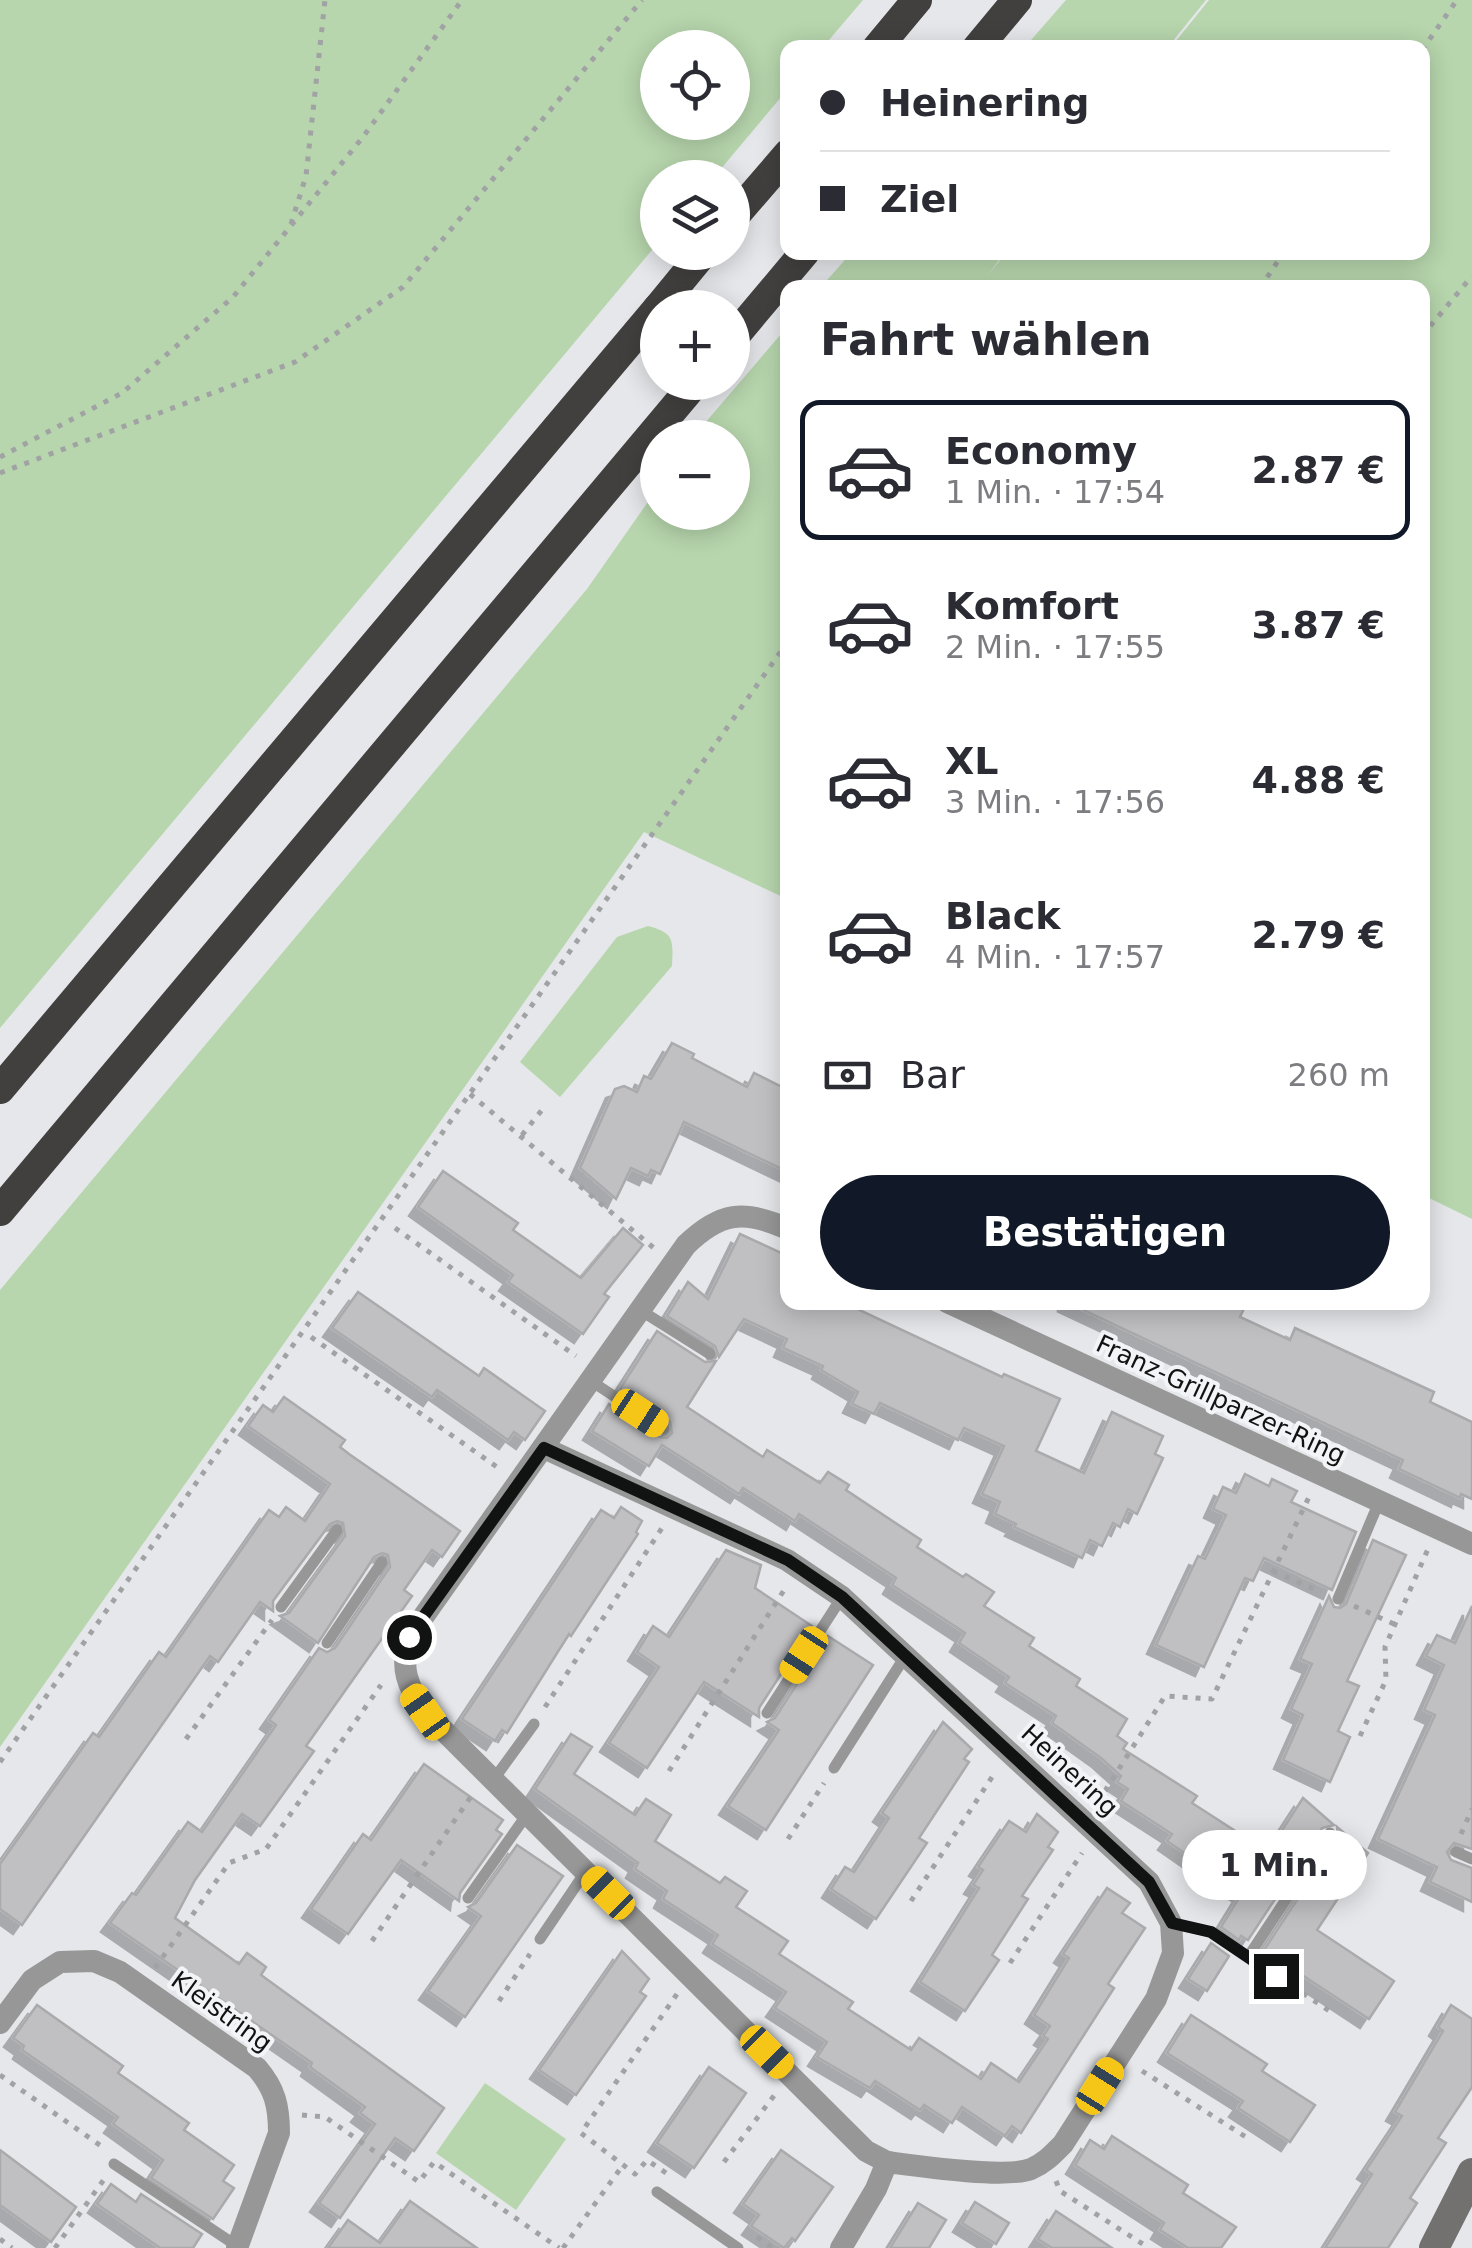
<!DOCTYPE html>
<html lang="de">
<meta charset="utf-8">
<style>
body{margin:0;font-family:"DejaVu Sans",sans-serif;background:#f7f7f7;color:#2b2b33;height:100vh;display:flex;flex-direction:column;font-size:38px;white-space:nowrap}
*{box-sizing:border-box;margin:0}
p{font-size:32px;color:#7c7c81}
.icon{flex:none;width:55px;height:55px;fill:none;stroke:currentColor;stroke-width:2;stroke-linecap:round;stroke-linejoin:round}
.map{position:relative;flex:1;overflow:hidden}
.panel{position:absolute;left:780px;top:280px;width:650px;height:1030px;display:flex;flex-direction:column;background:#fff;border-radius:20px;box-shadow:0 5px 25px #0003}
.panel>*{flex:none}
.hud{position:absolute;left:780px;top:40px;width:650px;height:220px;border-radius:20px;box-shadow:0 5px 25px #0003;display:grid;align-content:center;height:220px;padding:0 40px;background:#fff}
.tools{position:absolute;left:640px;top:30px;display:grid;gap:20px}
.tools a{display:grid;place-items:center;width:110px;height:110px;border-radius:50%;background:#fff;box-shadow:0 5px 25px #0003;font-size:50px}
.end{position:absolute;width:45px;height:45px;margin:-22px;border:12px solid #111212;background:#fff;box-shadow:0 0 0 5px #fff}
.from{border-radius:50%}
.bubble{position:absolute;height:70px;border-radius:35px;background:#fff;box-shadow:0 5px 25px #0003;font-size:32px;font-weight:600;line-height:70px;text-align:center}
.car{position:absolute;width:30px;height:60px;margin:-30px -15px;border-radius:12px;box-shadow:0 0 8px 2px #0007;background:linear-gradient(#f5c518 24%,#345 0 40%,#f5c518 0 76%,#345 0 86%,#f5c518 0)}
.hud b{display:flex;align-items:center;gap:35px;height:95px;font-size:38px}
.hud b+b{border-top:2px solid #e1e1e2}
.hud i{width:25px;height:25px;background:#2b2b33}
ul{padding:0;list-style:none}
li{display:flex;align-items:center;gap:30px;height:140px;margin:0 20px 15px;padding:0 20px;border:5px solid transparent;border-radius:20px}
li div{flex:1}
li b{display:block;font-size:38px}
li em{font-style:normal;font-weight:600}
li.active{border-color:#111827}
li>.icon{width:90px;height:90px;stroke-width:1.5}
h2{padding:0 40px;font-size:45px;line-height:120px}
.pay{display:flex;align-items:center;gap:25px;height:110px;padding:0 40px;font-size:38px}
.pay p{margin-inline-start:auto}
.primary-button{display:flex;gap:20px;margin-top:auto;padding:20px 40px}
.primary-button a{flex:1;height:115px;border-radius:60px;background:#111827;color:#fff;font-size:40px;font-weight:600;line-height:115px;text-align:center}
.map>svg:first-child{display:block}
.green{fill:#b7d6ad;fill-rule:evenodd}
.building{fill:#c0c0c3;stroke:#aaa9ac;stroke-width:2.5;filter:url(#shadow)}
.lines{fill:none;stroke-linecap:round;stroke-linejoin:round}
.path{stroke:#a0a2a4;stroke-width:5;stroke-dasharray:5 8;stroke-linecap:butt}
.lane{stroke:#989797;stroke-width:11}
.street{stroke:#989797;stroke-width:22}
.secondary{stroke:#737170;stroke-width:30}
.highway{stroke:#423f3f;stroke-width:30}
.route{stroke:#111212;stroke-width:12}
.labels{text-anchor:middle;stroke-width:8;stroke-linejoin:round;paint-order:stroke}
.street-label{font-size:25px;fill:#111212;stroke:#f2f4f7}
</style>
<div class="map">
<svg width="1472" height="2248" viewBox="0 0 1472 2248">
<defs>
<filter id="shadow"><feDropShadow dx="-9" dy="9" stdDeviation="0" flood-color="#0004"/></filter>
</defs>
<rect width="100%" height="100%" fill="#e5e7ea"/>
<!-- green -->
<g class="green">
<path d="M0 0H863L823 47 788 48 787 90 714 177 658 178 657 244 0 1028ZM658 48H732V122H658Z"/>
<path d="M1066 0H1206L1168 47H1025Z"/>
<path d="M1209 0H1472V1219L1423 1195 1422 288 821 287 851 253H1004L988 275 1006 253 1422 252V48L1171 47Z"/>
<path d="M787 327V899L644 832 0 1747V1290L587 589 657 489 658 512H732V438L693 437Z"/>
<path d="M648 926C675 933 673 940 672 966L560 1097 520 1062 617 937Z"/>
<path d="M485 2083 566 2139 516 2210 436 2153Z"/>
</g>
<!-- building -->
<g class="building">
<path d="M672 1043 694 1054 692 1058 747 1087 754 1073 788 1090V1172L684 1122 660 1174 651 1170 648 1176 631 1168 616 1199 580 1168 615 1089 624 1086 637 1092 644 1076 651 1079Z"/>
<path d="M443 1171 518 1223 513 1230 581 1278 623 1228 643 1245 604 1294 609 1297 583 1334 508 1282 513 1275 418 1207Z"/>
<path d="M740 1234 788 1256V1302H858L855 1308 1002 1377 1004 1374 1060 1399 1036 1451 1084 1473 1112 1412 1163 1436 1155 1454 1163 1458 1137 1514 1128 1509 1120 1527 1113 1523 1102 1546 1090 1540 1082 1558 1014 1527 1016 1524 995 1514 1000 1502 982 1494 1004 1446 964 1428 958 1440 880 1403 874 1414 852 1404 858 1392 821 1370 823 1366 783 1348 787 1339 744 1319 719 1357 715 1346 667 1316 688 1282 708 1299Z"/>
<path d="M358 1292 479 1376 484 1368 545 1411 525 1440 514 1432 508 1440 437 1390 432 1397 332 1328Z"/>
<path d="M1066 1302H1247L1240 1317 1290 1340 1295 1328 1434 1392 1430 1402 1472 1422V1499L1461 1494 1460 1498 1399 1469 1403 1460Z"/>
<path d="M657 1331 705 1362 716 1361 687 1407 763 1457 767 1450 820 1483 828 1472 849 1485 846 1490 921 1540 917 1547 963 1577 966 1574 994 1592 984 1606 1034 1638 1029 1646 1080 1679 1076 1686 1127 1719 1117 1736 1127 1743 1123 1749 1197 1796 1192 1803 1268 1852 1303 1798 1334 1825 1322 1828 1248 1940 1241 1936 1239 1940 1221 1927 1242 1893 1167 1841 1172 1834 1121 1801 1128 1789 1117 1782 1121 1776 1101 1758 1052 1723 1056 1716 1005 1683 1009 1677 959 1643 965 1633 892 1585 896 1578 799 1514 795 1521 743 1488 739 1494 662 1445 649 1466 592 1431 609 1404 660 1437 667 1438 672 1433 670 1422 620 1389Z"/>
<path d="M284 1397 345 1440 340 1447 349 1454 460 1531 442 1557 432 1550 404 1590 412 1596 306 1746 314 1751 260 1826 242 1814 195 1880 175 1918 239 1964 247 1953 266 1967 261 1975 444 2108 414 2151 395 2138 340 2218 319 2203 375 2124 360 2113 365 2107 310 2067 312 2063 110 1923 132 1893 136 1895 188 1822 202 1832 276 1725 269 1720 319 1648 327 1652 335 1648 390 1567 388 1555 382 1553 374 1557 318 1643 280 1616 289 1613 345 1536 343 1523 337 1521 330 1524 273 1601V1611L260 1602 218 1662 210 1656 22 1925 0 1909V1864L93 1733 99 1737 159 1652 166 1657 269 1510 279 1517 286 1507 305 1521 330 1484 248 1426 263 1405 273 1412Z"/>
<path d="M1245 1474 1269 1486 1272 1479 1297 1491 1291 1502 1356 1532 1332 1590 1264 1558 1253 1581 1245 1578 1204 1667 1156 1645 1198 1556 1205 1559 1226 1515 1213 1509 1223 1487 1236 1493Z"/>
<path d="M621 1507 642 1521 636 1532 638 1534 571 1636 569 1634 507 1733 502 1730 495 1741 462 1719 601 1510 614 1518Z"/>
<path d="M1373 1540 1406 1555 1347 1681 1359 1686 1338 1731 1350 1737 1330 1782 1283 1760 1303 1715 1291 1709 1312 1664 1300 1659 1329 1596 1334 1607 1340 1608 1346 1604Z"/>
<path d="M726 1550 761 1565 755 1588 812 1626 759 1708V1717L704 1682 647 1768 609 1743 659 1667 637 1652 653 1626 669 1637Z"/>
<path d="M1472 1606V1849L1454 1843 1447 1852 1451 1860 1472 1868V1902L1430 1882 1437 1867 1378 1839 1435 1715 1424 1710 1444 1665 1426 1656 1437 1635 1455 1643Z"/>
<path d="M828 1636 873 1665 766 1830 728 1806 779 1730 767 1722 775 1718Z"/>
<path d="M943 1722 972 1749 964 1759 969 1762 919 1838 927 1843 876 1919 831 1889 845 1867 854 1872 889 1818 882 1813Z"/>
<path d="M571 1734 592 1747 574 1774 635 1815 646 1799 671 1815 655 1841 720 1883 725 1877 747 1891 736 1907 788 1941 779 1954 853 2002 848 2009 911 2050 919 2038 981 2079 991 2063 1019 2082 1048 2039 1043 2036 1050 2026 1034 2015 1069 1958 1063 1954 1107 1888 1130 1903 1122 1913 1145 1928 1108 1984 1114 1988 1021 2133 1012 2126 1005 2136 962 2107 952 2123 924 2105 920 2110 875 2081 870 2088 817 2057 827 2042 775 2008 786 1992 712 1944 718 1935 663 1899 667 1891 635 1869 638 1863 535 1789Z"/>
<path d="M424 1764 503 1820 496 1830 502 1834 460 1893 459 1901 401 1860 348 1934 311 1909 363 1834 371 1840Z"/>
<path d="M1037 1814 1058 1832 1048 1847 1053 1850 1022 1896 1028 1899 992 1955 999 1960 965 2011 920 1982 979 1888 973 1885 983 1870 978 1867 1009 1821 1026 1832Z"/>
<path d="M1337 1827 1368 1853 1317 1930 1394 1981 1369 2019 1264 1950 1338 1838Z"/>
<path d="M517 1845 563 1876 465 2017 428 1991 481 1916 468 1907 476 1903Z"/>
<path d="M1211 1943 1229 1956 1207 1991 1188 1979Z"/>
<path d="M622 1951 649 1979 640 1992 646 1996 576 2095 539 2070Z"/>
<path d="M37 2005 123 2066 118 2073 189 2123 184 2130 234 2165 223 2181 234 2188 213 2219 151 2178 163 2160 113 2124 118 2117 22 2050 24 2046 13 2038Z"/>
<path d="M1451 2005 1472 2019V2087L1438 2138 1446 2143 1410 2198 1417 2203 1388 2248H1325L1372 2174 1366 2170 1402 2116 1395 2112 1443 2031 1438 2027Z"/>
<path d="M1191 2015 1267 2064 1262 2071 1315 2105 1290 2142 1238 2108 1243 2101 1167 2053Z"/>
<path d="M709 2067 746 2093 694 2168 657 2143Z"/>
<path d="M1112 2136 1188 2185 1183 2193 1236 2227 1221 2248H1188L1160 2230 1164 2223 1075 2165 1090 2140 1104 2149Z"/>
<path d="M0 2150 76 2207 51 2242 0 2205Z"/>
<path d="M781 2150 833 2187 795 2241 792 2238 784 2248 751 2226 759 2215 743 2204Z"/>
<path d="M111 2184 136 2202 141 2194 202 2234 193 2248H160L97 2204Z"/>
<path d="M410 2201 477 2248H328L348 2220 380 2243Z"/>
<path d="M975 2202 1009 2223 996 2244 962 2223Z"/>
<path d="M918 2203 946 2220 929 2248H890Z"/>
<path d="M1056 2211 1112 2248H1052L1038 2239Z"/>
</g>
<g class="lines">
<!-- path -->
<g class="path">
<path d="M1422 50 1457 0"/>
<path d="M291 224 306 176 325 0"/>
<path d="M1260 288 1284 252"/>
<path d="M1422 336 1472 276"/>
<path d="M0 457 122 393 233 297 363 137 462 0"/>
<path d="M0 473 295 362 403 287 642 0"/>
<path d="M470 1094 655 1249"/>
<path d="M522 1135 545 1106"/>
<path d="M395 1228 576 1356"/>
<path d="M311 1337 497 1467"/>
<path d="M1273 1571 1321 1592"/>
<path d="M1354 1606 1394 1624"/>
<path d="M545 1707 662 1528"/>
<path d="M1360 1736 1386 1680 1385 1647 1428 1549"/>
<path d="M186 1739 272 1620"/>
<path d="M0 1762 788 641"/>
<path d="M669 1771 786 1587"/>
<path d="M1098 1802 1165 1696 1212 1699 1310 1495"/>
<path d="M1461 1834 1472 1809"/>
<path d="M788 1839 824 1783"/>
<path d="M911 1901 994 1774"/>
<path d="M372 1941 472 1795"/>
<path d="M1010 1963 1082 1853"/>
<path d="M155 1968 229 1863 266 1849 381 1685"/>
<path d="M1292 1986 1331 2012"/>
<path d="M499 2001 530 1954"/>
<path d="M1142 2071 1249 2139"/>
<path d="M0 2075 104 2148"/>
<path d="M302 2115 325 2117 419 2182 434 2162 559 2248"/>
<path d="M724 2162 776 2093"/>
<path d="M666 2173 647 2160 635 2174 581 2133 677 1994"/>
<path d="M1056 2181 1060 2191 1149 2248"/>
<path d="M757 2237 772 2248"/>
<path d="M0 2239 12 2248"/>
<path d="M55 2248 105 2178"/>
<path d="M563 2248 623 2165"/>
</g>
<!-- lane -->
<g class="lane">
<path d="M640 1310 710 1354"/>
<path d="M591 1381 664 1429"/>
<path d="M1338 1599 1379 1502"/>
<path d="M281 1607 337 1530"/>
<path d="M327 1643 382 1562"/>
<path d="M767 1713 842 1597"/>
<path d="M834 1768 906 1655"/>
<path d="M494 1779 534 1724"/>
<path d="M1456 1852 1472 1859"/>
<path d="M468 1898 528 1813"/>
<path d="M1171 1923 1211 1932 1276 1976"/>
<path d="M540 1939 586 1871"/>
<path d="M1248 1957 1330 1833"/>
<path d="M114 2164 237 2246"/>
<path d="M657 2192 738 2248"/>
</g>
<!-- street -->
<g class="street">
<path d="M788 1229C744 1209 720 1212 686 1245L409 1637C400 1668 407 1686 425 1712L866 2151 887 2162"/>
<path d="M947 1302 1472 1544"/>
<path d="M544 1448 787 1560 842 1597 1149 1882 1171 1923 1173 1953 1156 1999 1063 2144C1053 2154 1045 2163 1031 2169 1006 2179 917 2166 887 2162L876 2189 841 2248"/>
<path d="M0 2023 32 1980 60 1962 94 1961 120 1972 257 2068C275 2089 279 2106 279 2133L237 2248"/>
</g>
<!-- secondary -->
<path class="secondary" d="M1434 2248 1472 2173"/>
<!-- highway -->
<g class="highway">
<path d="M877 48 917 0"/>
<path d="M977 48 1017 0"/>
<path d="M732 219 788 154"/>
<path d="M658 308 704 252"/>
<path d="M732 339 805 252"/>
<path d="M0 1089 658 308"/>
<path d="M0 1211 696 382"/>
</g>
</g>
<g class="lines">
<!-- route -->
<path class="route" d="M409 1637 544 1448 788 1560 842 1597 1149 1882 1172 1923 1211 1932 1276 1976"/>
</g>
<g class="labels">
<!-- street labels -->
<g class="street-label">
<text transform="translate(1221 1399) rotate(25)" y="9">Franz-Grillparzer-Ring</text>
<text transform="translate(1070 1770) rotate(43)" y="9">Heinering</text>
<text transform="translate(222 2011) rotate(36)" y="9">Kleistring</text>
</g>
</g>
</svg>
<div class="tools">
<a><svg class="icon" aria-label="locate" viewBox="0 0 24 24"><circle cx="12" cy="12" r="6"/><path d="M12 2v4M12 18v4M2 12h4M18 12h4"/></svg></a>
<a><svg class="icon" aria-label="layers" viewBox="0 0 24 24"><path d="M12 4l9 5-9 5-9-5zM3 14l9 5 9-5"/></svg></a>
<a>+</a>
<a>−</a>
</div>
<i class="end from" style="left:409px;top:1637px"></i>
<i class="end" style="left:1276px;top:1976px"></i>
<div class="bubble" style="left:1182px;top:1830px;width:185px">1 Min.</div>
<i class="car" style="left:640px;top:1413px;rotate:123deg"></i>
<i class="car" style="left:804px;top:1655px;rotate:213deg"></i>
<i class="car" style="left:425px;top:1712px;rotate:325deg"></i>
<i class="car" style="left:608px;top:1893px;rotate:315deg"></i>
<i class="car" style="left:767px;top:2052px;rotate:135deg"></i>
<i class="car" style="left:1100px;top:2086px;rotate:32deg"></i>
<div class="hud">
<b><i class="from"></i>Heinering</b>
<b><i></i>Ziel</b>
</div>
<section class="panel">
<h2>Fahrt wählen</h2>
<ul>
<li class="active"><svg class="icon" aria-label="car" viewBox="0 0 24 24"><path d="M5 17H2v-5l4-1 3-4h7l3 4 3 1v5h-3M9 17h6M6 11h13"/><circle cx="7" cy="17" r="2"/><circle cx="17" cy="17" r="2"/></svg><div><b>Economy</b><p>1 Min. · 17:54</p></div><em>2.87 €</em></li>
<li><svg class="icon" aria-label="car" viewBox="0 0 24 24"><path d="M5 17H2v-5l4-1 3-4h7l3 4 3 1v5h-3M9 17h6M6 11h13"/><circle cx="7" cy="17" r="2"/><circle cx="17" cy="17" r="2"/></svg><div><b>Komfort</b><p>2 Min. · 17:55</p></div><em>3.87 €</em></li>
<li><svg class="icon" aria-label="car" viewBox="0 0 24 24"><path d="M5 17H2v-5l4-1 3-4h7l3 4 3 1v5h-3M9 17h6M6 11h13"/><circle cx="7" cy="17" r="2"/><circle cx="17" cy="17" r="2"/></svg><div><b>XL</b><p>3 Min. · 17:56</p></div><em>4.88 €</em></li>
<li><svg class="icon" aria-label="car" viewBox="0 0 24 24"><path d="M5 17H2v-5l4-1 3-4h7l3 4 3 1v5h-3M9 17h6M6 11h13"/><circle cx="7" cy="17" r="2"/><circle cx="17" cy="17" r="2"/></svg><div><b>Black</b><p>4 Min. · 17:57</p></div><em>2.79 €</em></li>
</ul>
<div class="pay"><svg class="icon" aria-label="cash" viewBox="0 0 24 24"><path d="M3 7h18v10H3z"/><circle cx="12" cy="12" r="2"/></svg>Bar<p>260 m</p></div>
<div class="primary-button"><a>Bestätigen</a></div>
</section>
</div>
